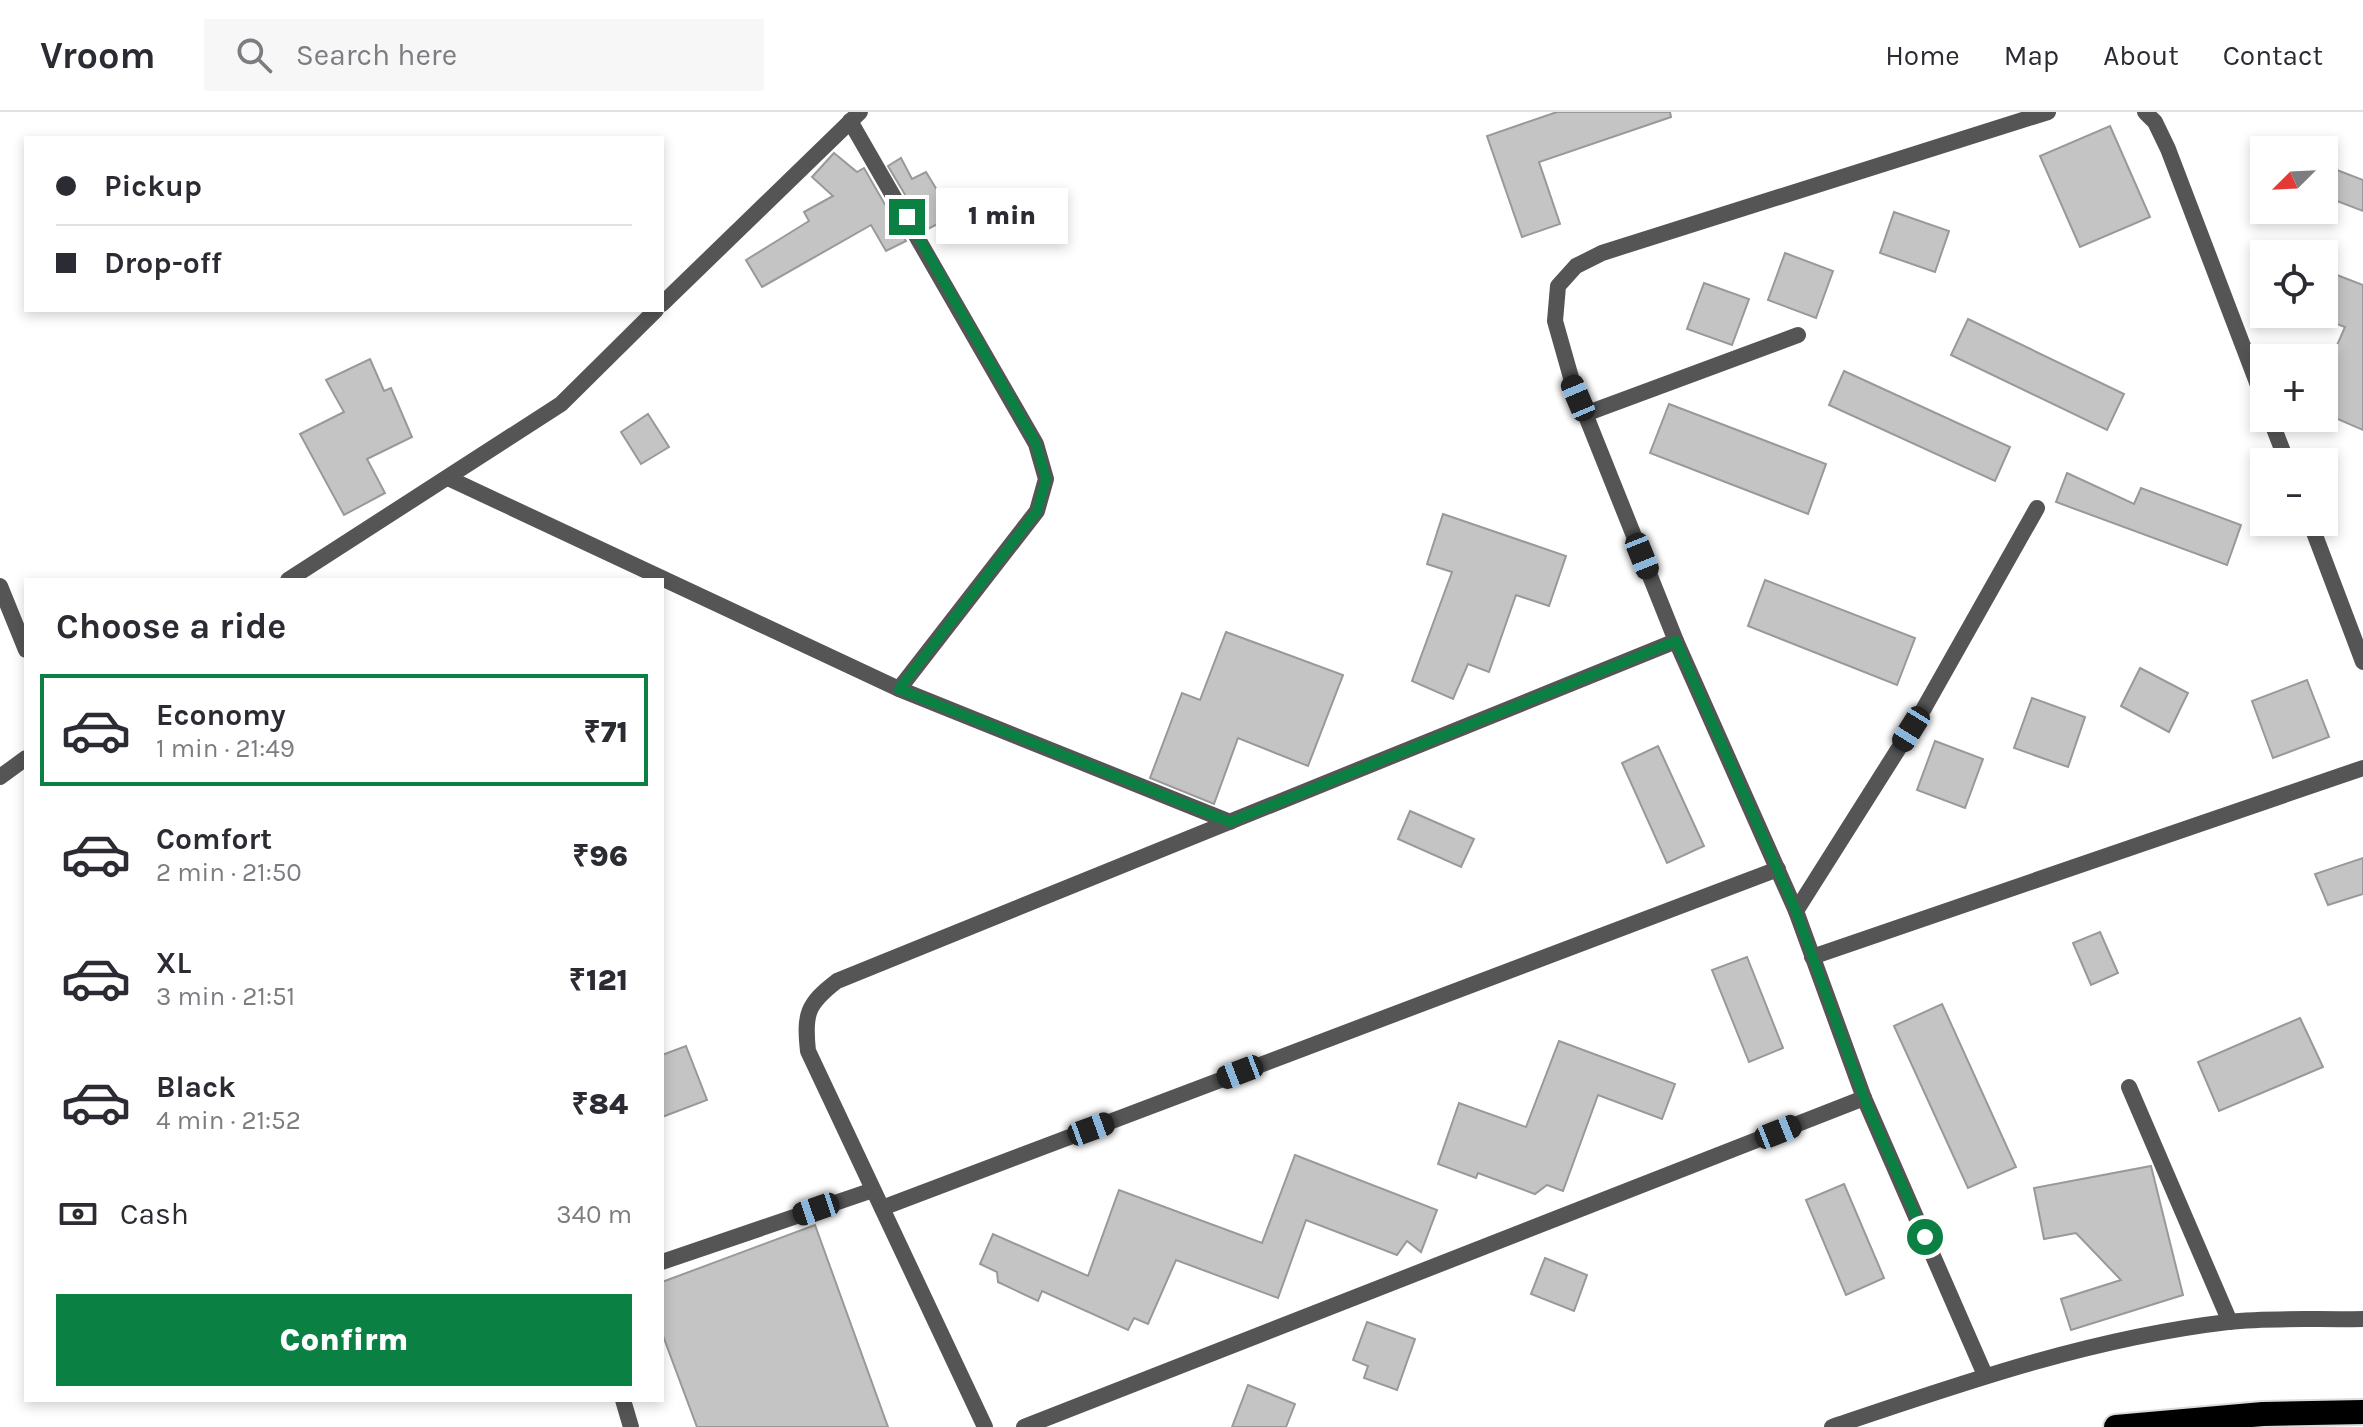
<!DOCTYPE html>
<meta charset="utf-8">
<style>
body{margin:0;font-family:Karla,sans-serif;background:#f7f7f7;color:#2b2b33;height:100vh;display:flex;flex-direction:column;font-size:30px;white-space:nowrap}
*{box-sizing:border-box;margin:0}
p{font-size:26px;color:#7c7c81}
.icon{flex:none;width:44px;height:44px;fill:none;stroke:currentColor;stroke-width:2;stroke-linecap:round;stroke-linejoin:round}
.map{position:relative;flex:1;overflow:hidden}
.side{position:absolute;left:24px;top:466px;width:640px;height:824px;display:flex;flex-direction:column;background:#fff;border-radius:0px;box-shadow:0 4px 12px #0003}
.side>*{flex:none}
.banner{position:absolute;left:24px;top:24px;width:640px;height:176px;border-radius:0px;box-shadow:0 4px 12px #0003;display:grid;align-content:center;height:176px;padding:0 32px;background:#fff}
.needle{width:52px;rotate:246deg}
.buttons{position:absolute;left:2250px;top:24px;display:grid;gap:16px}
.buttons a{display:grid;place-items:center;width:88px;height:88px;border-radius:0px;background:#fff;box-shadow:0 4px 12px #0003;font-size:40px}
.end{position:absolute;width:36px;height:36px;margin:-18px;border:10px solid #0b8043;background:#fff;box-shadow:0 0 0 4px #fff}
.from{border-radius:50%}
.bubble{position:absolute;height:56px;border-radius:0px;background:#fff;box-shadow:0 4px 12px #0003;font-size:26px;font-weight:800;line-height:56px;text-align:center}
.car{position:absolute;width:24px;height:48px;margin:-24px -12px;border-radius:10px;box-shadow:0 0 6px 2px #0007;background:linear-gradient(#222 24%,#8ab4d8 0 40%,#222 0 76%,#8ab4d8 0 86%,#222 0)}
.banner b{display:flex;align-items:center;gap:28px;height:76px;font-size:30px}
.banner b+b{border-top:2px solid #e1e1e2}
.banner i{width:20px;height:20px;background:#2b2b33}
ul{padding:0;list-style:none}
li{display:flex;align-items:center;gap:24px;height:112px;margin:0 16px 12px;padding:0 16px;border:4px solid transparent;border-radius:0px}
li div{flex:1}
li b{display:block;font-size:30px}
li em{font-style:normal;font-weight:800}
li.active{border-color:#0b8043}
li>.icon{width:72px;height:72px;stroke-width:1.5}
h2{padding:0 32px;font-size:36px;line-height:96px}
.pay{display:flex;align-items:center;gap:20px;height:88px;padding:0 32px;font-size:30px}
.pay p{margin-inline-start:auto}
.cta{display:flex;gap:16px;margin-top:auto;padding:16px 32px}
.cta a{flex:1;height:92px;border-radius:0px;background:#0b8043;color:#fff;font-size:32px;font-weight:800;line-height:92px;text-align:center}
header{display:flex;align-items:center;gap:48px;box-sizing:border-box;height:112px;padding:0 40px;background:#fff;border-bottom:2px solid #e1e1e2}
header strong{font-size:38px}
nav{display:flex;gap:44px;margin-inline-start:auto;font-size:28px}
.search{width:560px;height:72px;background:#f7f7f7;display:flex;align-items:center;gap:20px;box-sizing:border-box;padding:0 28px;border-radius:0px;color:#7c7c81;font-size:30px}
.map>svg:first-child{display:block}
.building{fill:#c4c4c4;stroke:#999;stroke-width:2}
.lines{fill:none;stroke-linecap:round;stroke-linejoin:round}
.highway-casing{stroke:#dbdbdb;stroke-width:28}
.lane{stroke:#555;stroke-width:16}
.street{stroke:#555;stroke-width:16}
.highway{stroke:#000;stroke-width:24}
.route{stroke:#0b8043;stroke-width:10}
</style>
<header>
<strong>Vroom</strong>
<div class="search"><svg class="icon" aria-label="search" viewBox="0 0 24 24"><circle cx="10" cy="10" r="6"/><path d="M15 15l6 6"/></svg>Search here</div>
<nav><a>Home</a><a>Map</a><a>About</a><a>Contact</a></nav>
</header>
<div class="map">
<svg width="2363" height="1315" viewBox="0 0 2363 1315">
<rect width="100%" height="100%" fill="#fff"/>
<!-- building -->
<g class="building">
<path d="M1557 0H1670L1671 5 1539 50 1560 112 1522 125 1487 24Z"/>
<path d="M2110 14 2150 105 2080 135 2040 44Z"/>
<path d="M834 41 857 60 864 56 906 129 886 139 871 113 762 175 746 148 809 109 804 100 833 84 812 65Z"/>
<path d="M901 46 912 67 926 60 953 104 926 118 888 54Z"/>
<path d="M2324 53 2363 68V99L2324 84Z"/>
<path d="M1894 100 1949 119 1935 160 1880 141Z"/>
<path d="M1785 141 1833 159 1816 206 1768 188Z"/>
<path d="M2324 158 2363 173V318L2324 301V263L2345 215 2324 207Z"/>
<path d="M1704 171 1749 187 1732 233 1687 217Z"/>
<path d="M1968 207 2124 282 2107 318 1951 243Z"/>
<path d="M370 247 384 279 391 276 412 325 367 347 385 381 344 403 300 322 344 300 326 268Z"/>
<path d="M1844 259 2010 335 1995 369 1829 293Z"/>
<path d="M1669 292 1826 352 1808 402 1650 341Z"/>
<path d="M648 302 669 335 641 352 621 320Z"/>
<path d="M2067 361 2134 392 2141 376 2241 413 2227 453 2056 390Z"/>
<path d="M1443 402 1566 444 1549 494 1516 483 1489 560 1468 552 1453 587 1412 569 1452 460 1427 452Z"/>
<path d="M1765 468 1915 526 1897 573 1748 514Z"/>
<path d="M1226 520 1343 563 1308 654 1238 626 1214 692 1150 666 1182 581 1200 588Z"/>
<path d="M2140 556 2188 581 2169 620 2121 594Z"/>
<path d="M2307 568 2329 625 2273 646 2252 589Z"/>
<path d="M2032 586 2085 605 2068 655 2014 636Z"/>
<path d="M1935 629 1983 647 1965 696 1917 678Z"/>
<path d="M1658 634 1704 734 1667 751 1622 651Z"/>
<path d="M1410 699 1474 727 1461 755 1398 727Z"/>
<path d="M2363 746V782L2328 793 2315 762Z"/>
<path d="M2100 820 2118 861 2091 873 2073 831Z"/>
<path d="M1747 845 1783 936 1749 950 1712 858Z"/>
<path d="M1942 892 2016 1055 1968 1076 1894 914Z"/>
<path d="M2300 906 2323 955 2219 999 2198 950Z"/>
<path d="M1559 929 1675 972 1662 1007 1598 983 1563 1079 1547 1073 1535 1082 1478 1061 1476 1066 1438 1052 1459 991 1526 1015Z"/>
<path d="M686 934 707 988 662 1005V943Z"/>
<path d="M1295 1043 1437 1098 1421 1140 1407 1129 1397 1143 1306 1108 1278 1186 1176 1148 1148 1212 1134 1206 1128 1218 1042 1179 1038 1189 998 1170 997 1160 980 1152 993 1122 1088 1164 1119 1078 1262 1131Z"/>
<path d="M2151 1054 2183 1183 2071 1218 2061 1187 2121 1168 2076 1121 2044 1127 2034 1076Z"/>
<path d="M1844 1072 1884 1166 1846 1183 1806 1088Z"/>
<path d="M815 1113 888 1315H697L662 1221V1170Z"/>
<path d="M1545 1146 1587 1163 1574 1199 1531 1182Z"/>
<path d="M1367 1210 1415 1227 1397 1278 1364 1266 1368 1254 1353 1248Z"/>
<path d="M1248 1273 1295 1292 1286 1315H1232Z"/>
</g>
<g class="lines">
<defs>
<path id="highway" d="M2116 1315 2263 1302 2363 1300"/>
</defs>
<!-- highway casing -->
<use href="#highway" class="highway-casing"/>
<!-- lane -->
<g class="lane">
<path d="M2129 975 2230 1210"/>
<path d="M662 1150 873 1078"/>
<path d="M623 1288 631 1315"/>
</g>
<!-- street -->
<g class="street">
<path d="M2145 0 2155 10 2168 37 2264 289"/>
<path d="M850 9 1036 332 1046 367 1037 399 899 577"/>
<path d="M662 192 860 0"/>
<path d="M1585 302 1798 223"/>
<path d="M2270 306 2287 350"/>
<path d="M448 366 899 577 1230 710"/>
<path d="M2310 410 2363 550"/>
<path d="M288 468 561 292 656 198"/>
<path d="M0 474 26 538"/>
<path d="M0 665 26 646"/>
<path d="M1796 799 1923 598 2037 396"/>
<path d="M1812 845 2363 656"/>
<path d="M882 1096 1778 757"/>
<path d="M1985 1263 1864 986 1796 799 1676 529 1572 269 1555 209 1558 174 1576 154 1602 141 2048 0"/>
<path d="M985 1315 808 939C804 902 807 892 837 869L1676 529"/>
<path d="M1024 1315 1864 986"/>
<path d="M1832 1315C1962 1271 2091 1226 2228 1210 2272 1205 2319 1208 2363 1207"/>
</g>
<!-- highway -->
<use href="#highway" class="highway"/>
</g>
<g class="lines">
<!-- route -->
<path class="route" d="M907 105 1036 332 1046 367 1037 399 899 577 1230 710 1676 529 1796 799 1864 986 1925 1125"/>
</g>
</svg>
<div class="buttons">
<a><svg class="needle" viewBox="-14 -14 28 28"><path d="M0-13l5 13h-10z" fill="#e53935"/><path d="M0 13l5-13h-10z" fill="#7c7c81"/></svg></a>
<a><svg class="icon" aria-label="locate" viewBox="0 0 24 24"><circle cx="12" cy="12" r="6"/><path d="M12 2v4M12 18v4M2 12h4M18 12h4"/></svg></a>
<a>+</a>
<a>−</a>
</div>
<i class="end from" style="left:1925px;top:1125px"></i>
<i class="end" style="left:907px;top:105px"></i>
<div class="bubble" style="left:936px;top:76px;width:132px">1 min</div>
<i class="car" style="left:1578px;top:286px;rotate:337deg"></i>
<i class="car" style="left:1642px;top:444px;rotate:158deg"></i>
<i class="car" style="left:1911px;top:617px;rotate:212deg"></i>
<i class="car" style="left:1240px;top:960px;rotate:249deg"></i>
<i class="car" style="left:1091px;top:1017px;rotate:70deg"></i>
<i class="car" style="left:1778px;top:1020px;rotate:68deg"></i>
<i class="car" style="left:816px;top:1097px;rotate:251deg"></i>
<div class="banner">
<b><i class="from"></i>Pickup</b>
<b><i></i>Drop-off</b>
</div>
<section class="side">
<h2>Choose a ride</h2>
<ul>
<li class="active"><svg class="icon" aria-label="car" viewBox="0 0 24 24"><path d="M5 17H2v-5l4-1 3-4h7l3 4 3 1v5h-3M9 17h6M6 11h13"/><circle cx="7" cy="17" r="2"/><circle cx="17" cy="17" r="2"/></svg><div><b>Economy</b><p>1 min · 21:49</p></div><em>₹71</em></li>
<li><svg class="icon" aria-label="car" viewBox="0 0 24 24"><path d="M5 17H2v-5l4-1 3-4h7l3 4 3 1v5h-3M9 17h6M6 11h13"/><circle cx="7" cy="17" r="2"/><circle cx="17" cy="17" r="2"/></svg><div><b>Comfort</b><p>2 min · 21:50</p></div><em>₹96</em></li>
<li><svg class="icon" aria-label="car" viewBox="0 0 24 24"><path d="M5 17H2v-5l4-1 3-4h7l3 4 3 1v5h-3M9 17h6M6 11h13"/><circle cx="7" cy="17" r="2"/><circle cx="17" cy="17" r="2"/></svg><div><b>XL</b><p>3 min · 21:51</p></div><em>₹121</em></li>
<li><svg class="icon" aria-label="car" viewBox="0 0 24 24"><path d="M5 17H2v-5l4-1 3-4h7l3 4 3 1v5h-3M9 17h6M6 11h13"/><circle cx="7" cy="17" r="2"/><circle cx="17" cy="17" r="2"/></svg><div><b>Black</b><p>4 min · 21:52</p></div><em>₹84</em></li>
</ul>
<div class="pay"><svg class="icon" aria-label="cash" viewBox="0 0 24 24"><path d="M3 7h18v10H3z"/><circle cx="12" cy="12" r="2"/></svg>Cash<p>340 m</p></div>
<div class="cta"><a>Confirm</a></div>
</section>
</div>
